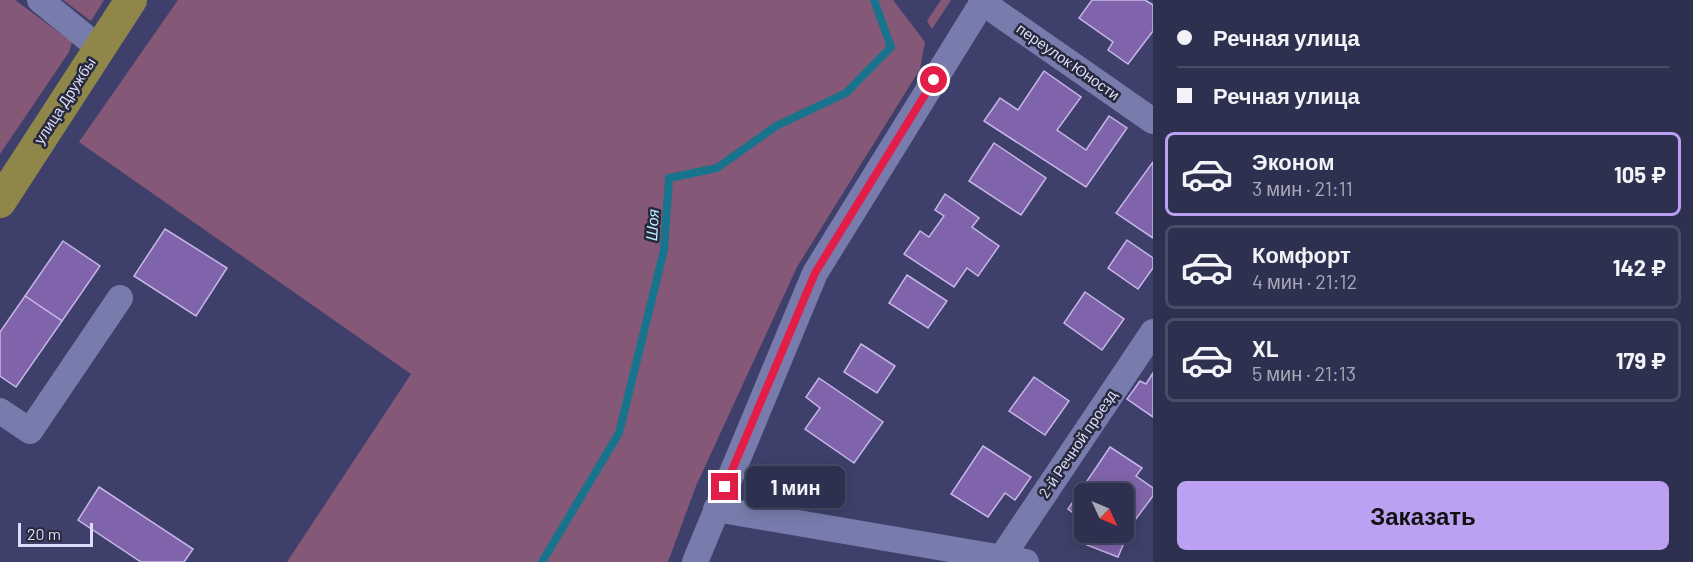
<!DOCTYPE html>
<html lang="ru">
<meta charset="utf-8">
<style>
body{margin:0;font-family:Barlow,sans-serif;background:#3a3c5a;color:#f1f3f6;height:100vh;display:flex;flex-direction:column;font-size:22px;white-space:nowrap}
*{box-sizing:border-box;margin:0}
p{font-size:20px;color:#a7a9b7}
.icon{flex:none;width:33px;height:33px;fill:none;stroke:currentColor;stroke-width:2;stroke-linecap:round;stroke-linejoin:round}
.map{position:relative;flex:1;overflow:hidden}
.side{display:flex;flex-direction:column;background:#2e3050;width:540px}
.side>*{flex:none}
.guide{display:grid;align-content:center;height:132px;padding:0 24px;background:#2e3050}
.needle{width:39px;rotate:134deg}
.buttons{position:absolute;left:1074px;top:483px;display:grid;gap:12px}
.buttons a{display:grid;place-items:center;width:60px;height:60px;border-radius:9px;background:#2e3050;box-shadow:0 3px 15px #0003,0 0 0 2px #494b67;font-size:30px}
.scale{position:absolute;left:18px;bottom:15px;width:75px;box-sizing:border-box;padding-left:6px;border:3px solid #dbdef9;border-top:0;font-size:16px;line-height:21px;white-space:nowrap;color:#dbdef9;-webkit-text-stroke:4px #28293d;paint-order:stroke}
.end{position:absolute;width:27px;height:27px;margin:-14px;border:8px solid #e11d48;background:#fff;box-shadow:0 0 0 3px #fff}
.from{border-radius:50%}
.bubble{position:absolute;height:42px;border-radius:9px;background:#2e3050;box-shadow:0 3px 15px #0003,0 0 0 2px #494b67;font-size:20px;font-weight:700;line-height:42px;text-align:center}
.guide b{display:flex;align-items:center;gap:21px;height:57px;font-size:22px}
.guide b+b{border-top:2px solid #494b67}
.guide i{width:15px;height:15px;background:#f1f3f6}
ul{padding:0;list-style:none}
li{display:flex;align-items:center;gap:18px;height:84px;margin:0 12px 9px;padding:0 12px;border:3px solid #494b67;border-radius:9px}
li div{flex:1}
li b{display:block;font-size:22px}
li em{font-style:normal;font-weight:700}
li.current{border-color:#bca0f2}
li>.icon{width:54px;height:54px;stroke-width:1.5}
.cta{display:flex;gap:12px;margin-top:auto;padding:12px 24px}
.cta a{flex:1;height:69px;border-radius:9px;background:#bca0f2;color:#111;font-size:24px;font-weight:700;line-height:69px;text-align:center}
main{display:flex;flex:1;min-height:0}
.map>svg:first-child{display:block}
.green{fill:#865877}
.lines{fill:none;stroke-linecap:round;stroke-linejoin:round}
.stream{stroke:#17748c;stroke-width:8}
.building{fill:#7f64ab;stroke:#c7b6e8;stroke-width:1.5}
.minor{stroke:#787cac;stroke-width:26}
.major{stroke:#8f8649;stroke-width:32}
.route{stroke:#e11d48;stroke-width:8}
.labels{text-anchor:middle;stroke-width:5;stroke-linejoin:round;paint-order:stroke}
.street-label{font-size:15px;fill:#dbdef9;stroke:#28293d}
.water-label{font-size:16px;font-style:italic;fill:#bbedfe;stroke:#28293d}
</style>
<main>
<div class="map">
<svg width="1153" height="562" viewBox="0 0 1153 562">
<rect width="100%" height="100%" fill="#3e406b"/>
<!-- green -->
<g class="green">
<path d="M0 0H15L72 42 69 52 0 154Z"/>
<path d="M63 0H104L91 21Z"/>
<path d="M178 0H893L925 42 920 69 797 267 696 486 668 562H287L411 374 79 142Z"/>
<path d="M941 0H951L932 29 927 21Z"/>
</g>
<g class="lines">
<!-- stream -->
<path class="stream" d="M542 562 619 433 664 250 669 178 717 168 776 126 846 93 891 47 874 0"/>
</g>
<!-- building -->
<g class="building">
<path d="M1092 0H1145L1153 5V31L1128 64 1108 50 1113 42 1079 18Z"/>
<path d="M1044 71 1081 97 1057 130 1086 150 1109 116 1127 128 1086 187 984 121 1000 98 1018 110Z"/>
<path d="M994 143 1046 178 1021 215 969 181Z"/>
<path d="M1153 162V238L1116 213Z"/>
<path d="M945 194 979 218 972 227 999 246 978 276 967 268 954 287 904 254 920 231 929 237 944 216 935 210Z"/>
<path d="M165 229 227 268 196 316 134 276Z"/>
<path d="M1127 240 1153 258V268L1138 289 1108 268Z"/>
<path d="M63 241 100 266 62 321 25 296Z"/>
<path d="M907 275 947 301 928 328 889 303Z"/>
<path d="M1085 292 1124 319 1102 350 1064 323Z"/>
<path d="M25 296 62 321 16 387 0 376V332Z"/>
<path d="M861 344 895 366 877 393 844 372Z"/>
<path d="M1153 373V417L1127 399 1140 381 1146 384Z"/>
<path d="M1034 377 1069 401 1045 435 1009 411Z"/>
<path d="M819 378 883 422 854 463 805 429 820 408 806 397Z"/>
<path d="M983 446 1031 477 1015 500 1005 493 988 517 951 494Z"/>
<path d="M1110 447 1142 468 1136 476 1153 488V496L1132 524 1118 557 1079 542 1086 532H1124V494H1084V521L1068 509Z"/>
<path d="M99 487 193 549 184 562H141L78 520Z"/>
</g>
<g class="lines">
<!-- minor -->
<g class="minor">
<path d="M40 0 99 48"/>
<path d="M982 2 1153 121"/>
<path d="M0 411 30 431 120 298"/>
<path d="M716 509 1026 562"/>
<path d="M1002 557 1153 332"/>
<path d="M695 562 815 273 984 0"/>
</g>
<!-- major -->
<path class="major" d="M0 202 131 0"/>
</g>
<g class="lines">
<!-- route -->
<path class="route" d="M725 487 815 273 934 80"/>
</g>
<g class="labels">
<!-- street labels -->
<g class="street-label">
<text transform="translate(1068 62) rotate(35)" y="5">переулок Юности</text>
<text transform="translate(65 101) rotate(-57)" y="5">улица Дружбы</text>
<text transform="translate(1078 444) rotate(-56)" y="5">2-й Речной проезд</text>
</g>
<!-- water labels -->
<g class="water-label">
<text transform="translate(652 225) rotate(-86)" y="6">Шоя</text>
</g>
</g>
</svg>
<div class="buttons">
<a><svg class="needle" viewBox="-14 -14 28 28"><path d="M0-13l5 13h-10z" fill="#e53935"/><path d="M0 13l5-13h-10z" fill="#a7a9b7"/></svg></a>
</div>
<div class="scale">20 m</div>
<i class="end from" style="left:934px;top:80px"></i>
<i class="end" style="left:725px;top:487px"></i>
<div class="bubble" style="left:746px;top:466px;width:99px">1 мин</div>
</div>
<section class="side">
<div class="guide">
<b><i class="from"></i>Речная улица</b>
<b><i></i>Речная улица</b>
</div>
<ul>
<li class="current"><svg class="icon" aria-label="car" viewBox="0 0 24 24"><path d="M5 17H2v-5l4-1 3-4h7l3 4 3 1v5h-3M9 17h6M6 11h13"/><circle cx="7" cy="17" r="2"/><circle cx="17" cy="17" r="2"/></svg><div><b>Эконом</b><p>3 мин · 21:11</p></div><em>105 ₽</em></li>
<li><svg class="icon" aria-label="car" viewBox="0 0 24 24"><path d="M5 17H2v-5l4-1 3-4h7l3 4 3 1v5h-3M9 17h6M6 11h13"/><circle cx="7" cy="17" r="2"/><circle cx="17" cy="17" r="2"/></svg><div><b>Комфорт</b><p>4 мин · 21:12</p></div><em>142 ₽</em></li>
<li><svg class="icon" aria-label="car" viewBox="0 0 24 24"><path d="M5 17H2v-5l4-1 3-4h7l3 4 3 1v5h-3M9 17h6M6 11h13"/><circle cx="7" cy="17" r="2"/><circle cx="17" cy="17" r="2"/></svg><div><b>XL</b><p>5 мин · 21:13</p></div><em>179 ₽</em></li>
</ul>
<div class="cta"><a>Заказать</a></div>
</section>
</main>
